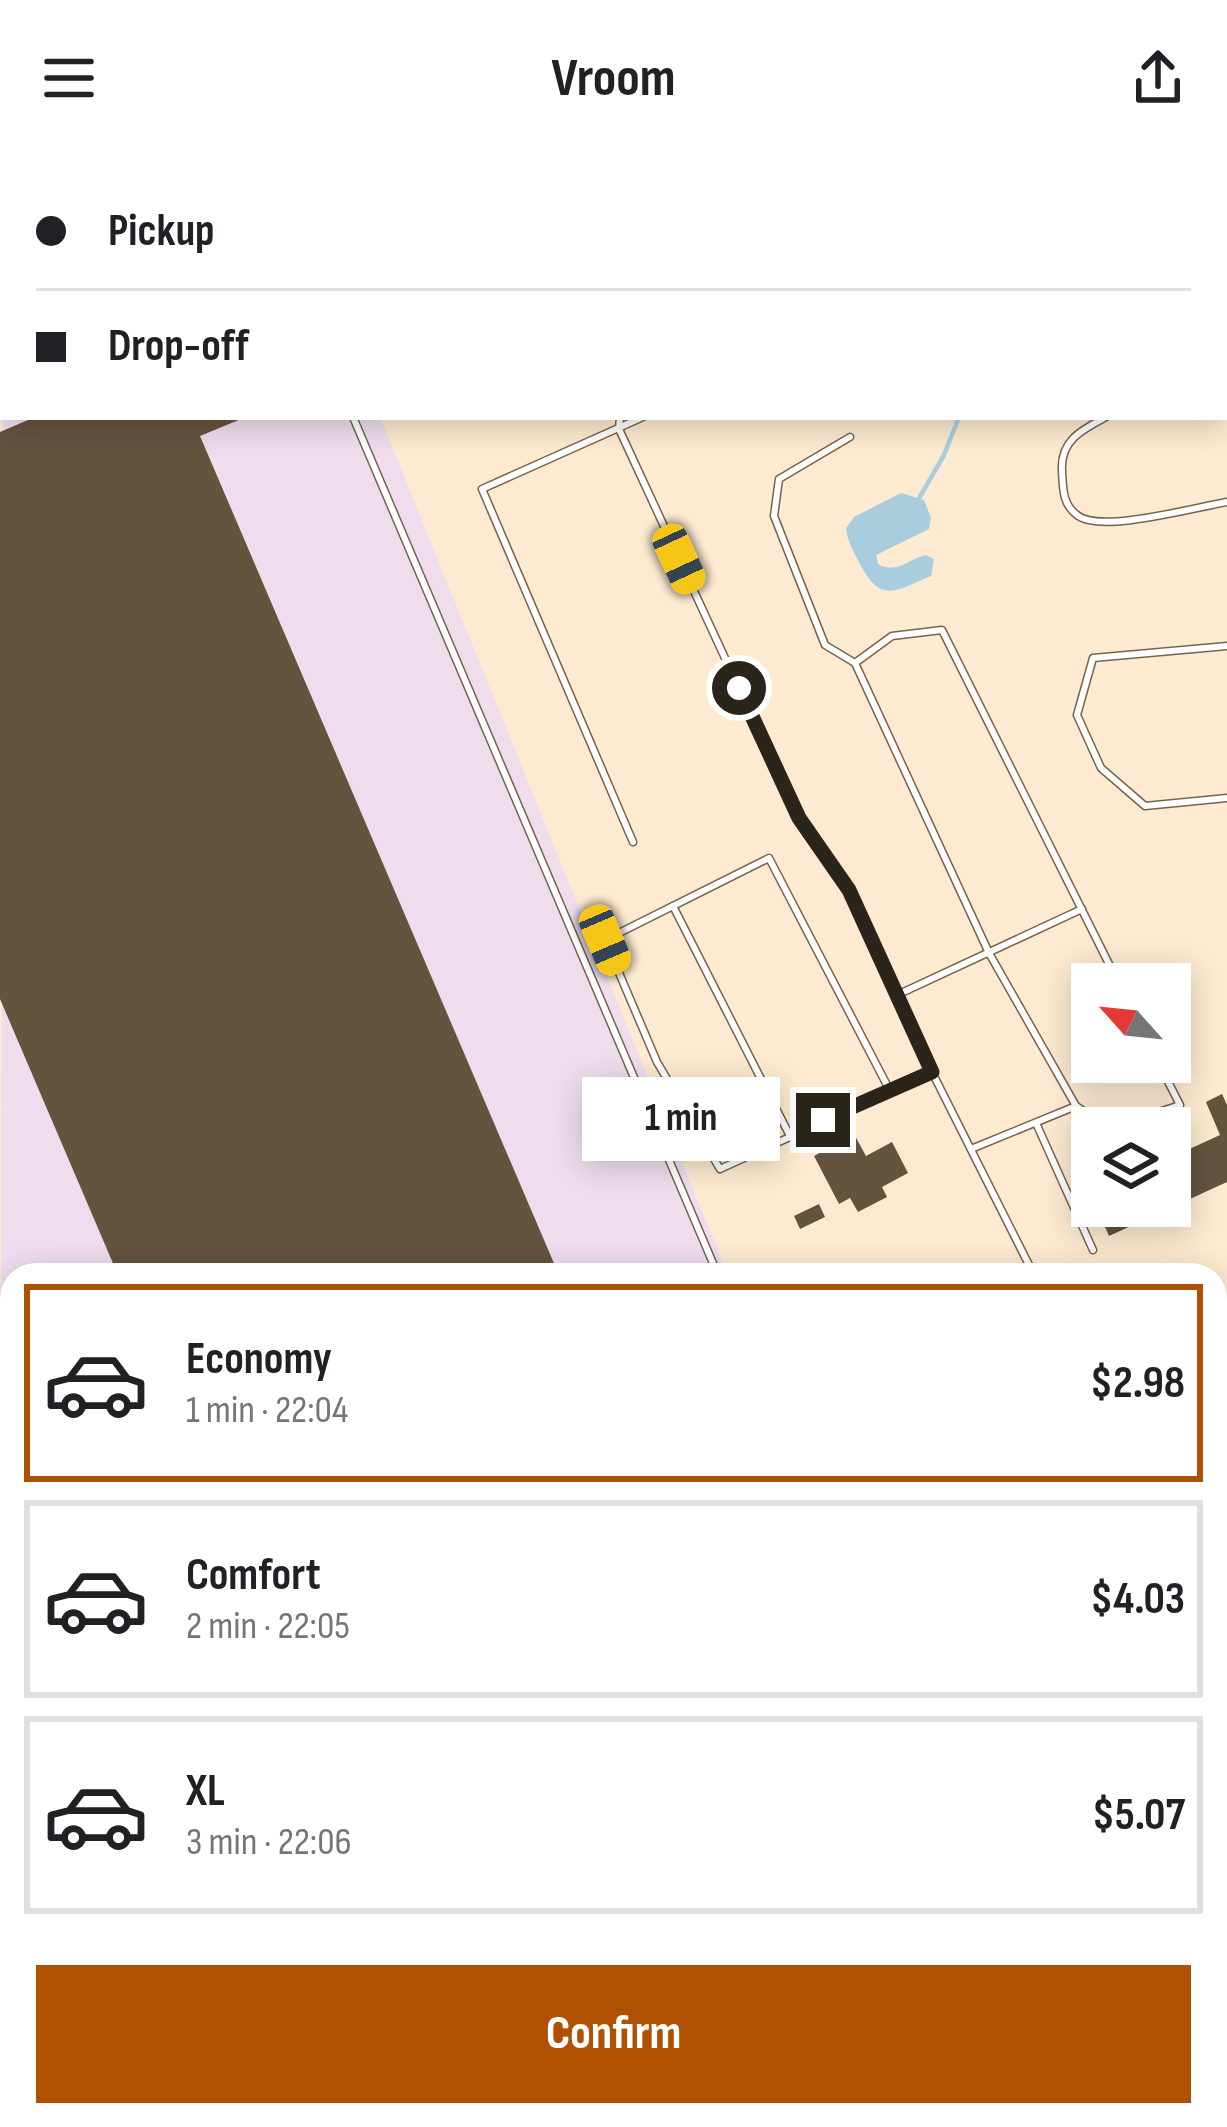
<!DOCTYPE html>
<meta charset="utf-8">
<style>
body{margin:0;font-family:"Sofia Sans Condensed",sans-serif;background:#f6f6f6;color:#202124;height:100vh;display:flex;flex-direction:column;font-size:45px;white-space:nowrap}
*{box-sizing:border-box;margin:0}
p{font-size:39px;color:#757577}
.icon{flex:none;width:66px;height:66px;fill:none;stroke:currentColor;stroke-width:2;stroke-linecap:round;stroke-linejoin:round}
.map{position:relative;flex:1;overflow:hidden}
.side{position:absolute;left:0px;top:1107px;width:1227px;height:864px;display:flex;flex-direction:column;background:#fff;border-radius:36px 36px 0 0;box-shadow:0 6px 30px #0003}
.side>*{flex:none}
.banner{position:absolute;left:0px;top:0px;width:1227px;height:264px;box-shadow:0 6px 30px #0003;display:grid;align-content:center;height:264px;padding:0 36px;background:#fff}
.needle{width:78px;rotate:297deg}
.fabs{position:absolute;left:1071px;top:807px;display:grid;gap:24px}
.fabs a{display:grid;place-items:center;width:120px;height:120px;border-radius:0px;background:#fff;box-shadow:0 6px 30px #0003;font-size:60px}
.end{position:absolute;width:54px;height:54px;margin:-27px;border:15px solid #2b241a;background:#fff;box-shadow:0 0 0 6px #fff}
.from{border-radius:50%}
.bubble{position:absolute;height:84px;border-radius:0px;background:#fff;box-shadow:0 6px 30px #0003;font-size:39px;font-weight:700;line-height:84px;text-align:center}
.car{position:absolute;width:36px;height:72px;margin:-36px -18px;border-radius:15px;box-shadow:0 0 9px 3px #0007;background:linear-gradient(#f5c518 24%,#345 0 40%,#f5c518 0 76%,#345 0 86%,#f5c518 0)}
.banner b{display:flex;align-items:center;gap:42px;height:114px;font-size:45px}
.banner b+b{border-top:3px solid #e0e0e0}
.banner i{width:30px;height:30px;background:#202124}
ul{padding:21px 0 0;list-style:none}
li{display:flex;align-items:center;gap:36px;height:198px;margin:0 24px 18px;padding:0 12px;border:6px solid #e0e0e0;border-radius:0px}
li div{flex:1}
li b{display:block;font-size:45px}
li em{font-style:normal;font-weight:700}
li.on{border-color:#b05102}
li>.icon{width:108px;height:108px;stroke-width:1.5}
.button{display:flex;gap:24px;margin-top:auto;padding:24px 36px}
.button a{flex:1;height:138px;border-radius:0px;background:#b05102;color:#fff;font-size:48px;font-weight:700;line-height:138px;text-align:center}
header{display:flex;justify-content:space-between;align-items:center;height:156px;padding:0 36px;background:#fff;font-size:54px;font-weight:700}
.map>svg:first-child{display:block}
.industrial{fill:#efddee}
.green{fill:#dac6aa}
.water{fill:#a8cdde}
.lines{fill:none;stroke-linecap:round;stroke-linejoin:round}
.stream{stroke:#a8cdde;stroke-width:4.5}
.building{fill:#64543e}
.service-casing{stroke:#75644d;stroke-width:9}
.minor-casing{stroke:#75644d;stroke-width:16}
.secondary-casing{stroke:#75644d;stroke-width:21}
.service{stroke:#fff;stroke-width:6}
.minor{stroke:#fff;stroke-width:14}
.secondary{stroke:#fff;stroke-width:18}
.route{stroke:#2b241a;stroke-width:15}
</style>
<header><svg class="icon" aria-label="menu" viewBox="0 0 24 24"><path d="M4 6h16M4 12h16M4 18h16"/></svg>Vroom<svg class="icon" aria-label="share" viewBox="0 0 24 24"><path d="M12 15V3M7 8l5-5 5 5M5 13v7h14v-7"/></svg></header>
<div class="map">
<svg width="1227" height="1971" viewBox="0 0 1227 1971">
<rect width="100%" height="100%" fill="#fdead0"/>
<!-- industrial -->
<g class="industrial">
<path d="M17 0H274L276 3H11Z"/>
<path d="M3 7V261H380L728 1119H12V1850L0 1853Z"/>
<path d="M1215 1552 1227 1559V1804L1215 1808Z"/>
</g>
<!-- green -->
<path class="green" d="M12 1941V1959H991L996 1971H0V1945Z"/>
<!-- water -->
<path class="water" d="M901 337 924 344 931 362 929 373 876 399 878 408C897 419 908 403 926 399L934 403 931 420C895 435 881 448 860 408 854 396 847 385 846 372L854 361Z"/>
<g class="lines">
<!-- stream -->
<g class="stream">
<path d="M1113 3 1116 0"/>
<path d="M918 344 944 299 959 261"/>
</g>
</g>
<!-- building -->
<g class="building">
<path d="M35 261H246L200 280 559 1119H118L0 843V276Z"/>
<path d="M1222 938 1227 949V1026L1109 1080 1096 1050H1170V1002L1220 979 1206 946Z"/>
<path d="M854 978 866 1000 892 986 908 1017 882 1031 887 1041 858 1056 850 1042 839 1048 814 1000Z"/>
<path d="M819 1048 825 1061 800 1073 794 1060Z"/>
<path d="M12 1697V1742L0 1747V1702Z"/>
</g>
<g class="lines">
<defs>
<g id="service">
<path d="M0 184 3 183"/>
<path d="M1224 213 1227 212"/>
<path d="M353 261 718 1119"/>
<path d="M620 261 619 273 799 662 849 733 932 916 1034 1119"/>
<path d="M1106 261C1082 274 1060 284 1062 315 1063 331 1062 348 1077 359 1100 378 1196 351 1227 346"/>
<path d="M850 281 779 323 774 360 825 489 855 507"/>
<path d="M1227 490 1093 502 1077 559 1101 612 1145 650 1227 642"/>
<path d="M633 686 482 333 643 261"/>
<path d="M673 750 790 980"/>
<path d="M1119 828 942 474 892 480 855 507 989 797 1076 950 1110 972 1180 949 1158 906"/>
<path d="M897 839 1082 753"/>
<path d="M889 933 769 702 605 784 657 906 720 1013 932 916"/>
<path d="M1036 967 1093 1094"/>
<path d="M971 993 1076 950"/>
<path d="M0 1530 12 1557"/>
<path d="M0 1791 12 1787"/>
<path d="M297 1959 302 1971"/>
<path d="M403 1959 407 1971"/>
<path d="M448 1959 452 1971"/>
<path d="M925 1959 929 1971"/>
</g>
<g id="minor">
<path d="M0 1266 12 1293"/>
<path d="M1218 1482 1227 1505"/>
</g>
<g id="secondary">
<path d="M1215 1502 1227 1498"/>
<path d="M1215 1532 1227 1528"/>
<path d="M0 1892 12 1885"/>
<path d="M0 1917 12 1916"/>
</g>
</defs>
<!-- service casing -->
<use href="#service" class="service-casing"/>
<!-- minor casing -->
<use href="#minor" class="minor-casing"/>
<!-- secondary casing -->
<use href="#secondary" class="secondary-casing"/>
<!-- service -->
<use href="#service" class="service"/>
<!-- minor -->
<use href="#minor" class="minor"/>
<!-- secondary -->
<use href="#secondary" class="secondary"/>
</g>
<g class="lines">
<!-- route -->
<path class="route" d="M739 532 799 662 849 734 932 916 823 964"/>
</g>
</svg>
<div class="fabs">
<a><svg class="needle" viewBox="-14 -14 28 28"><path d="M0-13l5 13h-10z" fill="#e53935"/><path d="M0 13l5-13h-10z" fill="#757577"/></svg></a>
<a><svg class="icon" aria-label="layers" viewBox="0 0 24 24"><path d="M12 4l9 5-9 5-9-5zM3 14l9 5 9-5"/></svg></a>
</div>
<i class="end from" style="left:739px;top:532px"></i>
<i class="end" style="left:823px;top:964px"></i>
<div class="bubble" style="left:582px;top:921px;width:198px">1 min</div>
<i class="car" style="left:679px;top:403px;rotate:155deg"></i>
<i class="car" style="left:605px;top:784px;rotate:157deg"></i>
<div class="banner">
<b><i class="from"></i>Pickup</b>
<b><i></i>Drop-off</b>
</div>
<section class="side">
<ul>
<li class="on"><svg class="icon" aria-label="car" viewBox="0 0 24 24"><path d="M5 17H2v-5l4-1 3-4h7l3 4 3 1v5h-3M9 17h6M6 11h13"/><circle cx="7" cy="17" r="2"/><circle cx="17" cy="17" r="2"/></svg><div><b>Economy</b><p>1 min · 22:04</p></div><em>$2.98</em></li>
<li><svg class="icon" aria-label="car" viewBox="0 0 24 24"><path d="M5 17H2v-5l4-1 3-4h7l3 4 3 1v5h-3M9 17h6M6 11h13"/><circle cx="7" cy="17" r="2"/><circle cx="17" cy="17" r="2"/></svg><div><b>Comfort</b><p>2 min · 22:05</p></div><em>$4.03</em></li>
<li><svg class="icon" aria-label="car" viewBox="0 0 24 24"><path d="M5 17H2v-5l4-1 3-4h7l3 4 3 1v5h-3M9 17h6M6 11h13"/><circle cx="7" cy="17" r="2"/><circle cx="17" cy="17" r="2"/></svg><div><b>XL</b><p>3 min · 22:06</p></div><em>$5.07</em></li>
</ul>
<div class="button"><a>Confirm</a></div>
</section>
</div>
